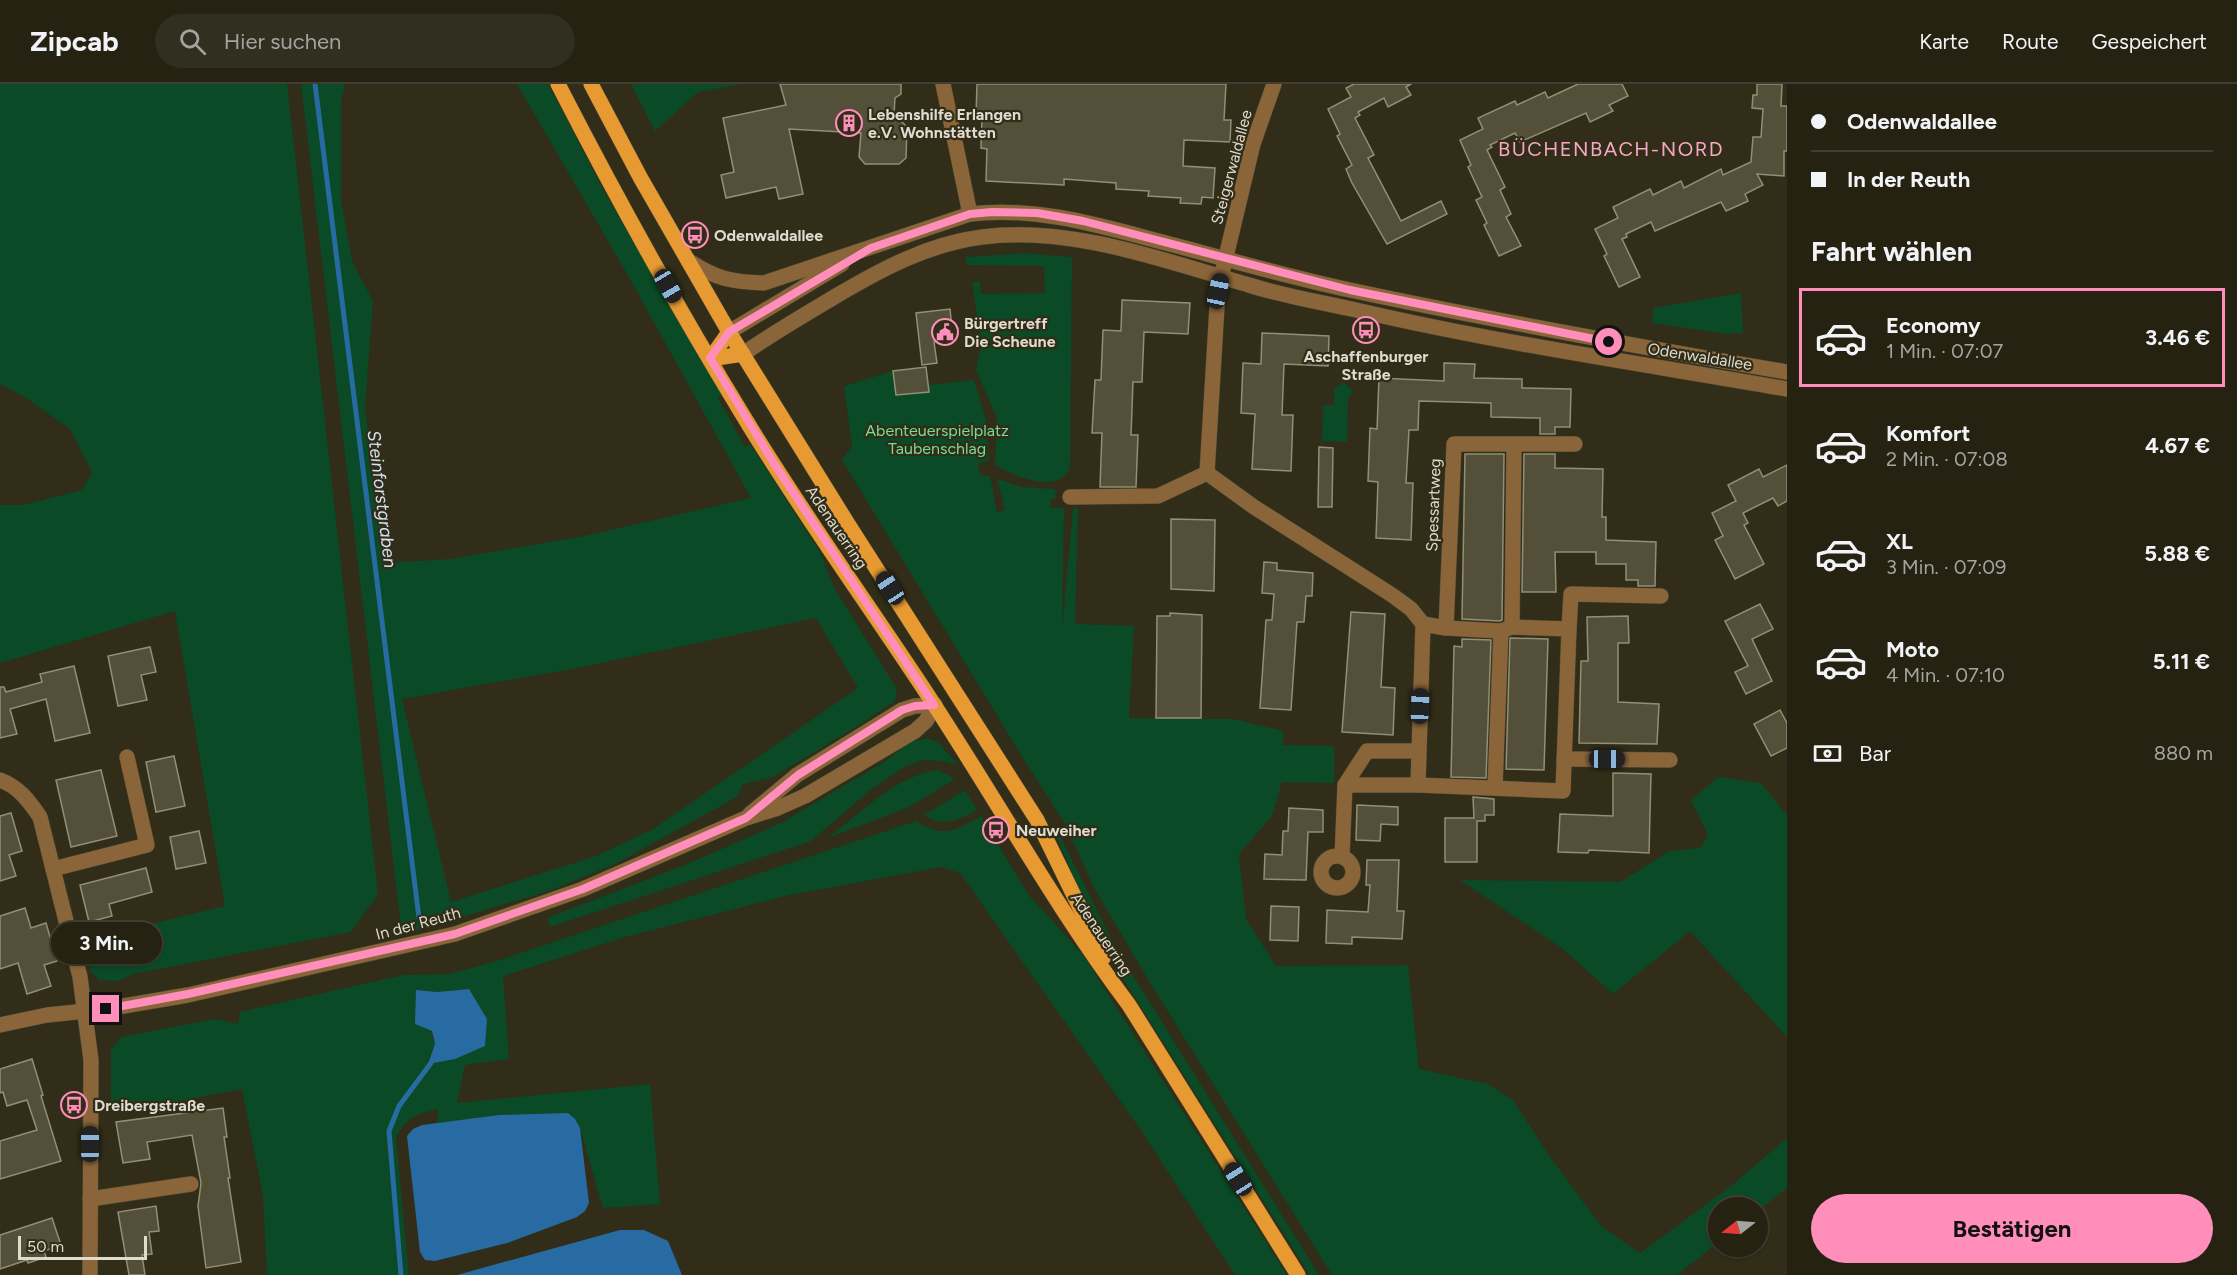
<!DOCTYPE html>
<html lang="de">
<meta charset="utf-8">
<style>
body{margin:0;font-family:Figtree,sans-serif;background:#312f20;color:#f1f3f6;height:100vh;display:flex;flex-direction:column;font-size:22px;white-space:nowrap}
*{box-sizing:border-box;margin:0}
p{font-size:20px;color:#a3a49f}
.icon{flex:none;width:33px;height:33px;fill:none;stroke:currentColor;stroke-width:2;stroke-linecap:round;stroke-linejoin:round}
.map{position:relative;flex:1;overflow:hidden}
.sheet{display:flex;flex-direction:column;background:#252212;width:450px}
.sheet>*{flex:none}
.top-card{display:grid;align-content:center;height:132px;padding:0 24px;background:#252212}
.needle{width:39px;rotate:253deg}
.controls{position:absolute;left:1708px;top:1113px;display:grid;gap:12px}
.controls a{display:grid;place-items:center;width:60px;height:60px;border-radius:50%;background:#252212;box-shadow:0 2px 4px #0004,0 0 0 2px #423f32;font-size:30px}
.scale{position:absolute;left:18px;bottom:15px;width:129px;box-sizing:border-box;padding-left:6px;border:3px solid #dfdccf;border-top:0;font-size:16px;line-height:21px;white-space:nowrap;color:#dfdccf;-webkit-text-stroke:4px #312d18;paint-order:stroke}
.end{position:absolute;width:27px;height:27px;margin:-14px;border:8px solid #ff8ebb;background:#111;box-shadow:0 0 0 3px #111}
.from{border-radius:50%}
.bubble{position:absolute;height:42px;border-radius:21px;background:#252212;box-shadow:0 2px 4px #0004,0 0 0 2px #423f32;font-size:20px;font-weight:700;line-height:42px;text-align:center}
.car{position:absolute;width:18px;height:36px;margin:-18px -9px;border-radius:8px;box-shadow:0 0 4px 2px #0007;background:linear-gradient(#222 24%,#8ab4d8 0 40%,#222 0 76%,#8ab4d8 0 86%,#222 0)}
.top-card b{display:flex;align-items:center;gap:21px;height:57px;font-size:22px}
.top-card b+b{border-top:2px solid #423f32}
.top-card i{width:15px;height:15px;background:#f1f3f6}
ul{padding:0;list-style:none}
li{display:flex;align-items:center;gap:18px;height:99px;margin:0 12px 9px;padding:0 12px;border:3px solid transparent;border-radius:0px}
li div{flex:1}
li b{display:block;font-size:22px}
li em{font-style:normal;font-weight:700}
li.on{border-color:#ff8ebb}
li>.icon{width:54px;height:54px;stroke-width:1.5}
h2{padding:0 24px;font-size:27px;line-height:72px}
.pay{display:flex;align-items:center;gap:15px;height:66px;padding:0 24px;font-size:22px}
.pay p{margin-inline-start:auto}
.primary-button{display:flex;gap:12px;margin-top:auto;padding:12px 24px}
.primary-button a{flex:1;height:69px;border-radius:36px;background:#ff8ebb;color:#111;font-size:24px;font-weight:700;line-height:69px;text-align:center}
header{display:flex;align-items:center;gap:36px;box-sizing:border-box;height:84px;padding:0 30px;background:#252212;border-bottom:2px solid #423f32}
header strong{font-size:28px}
nav{display:flex;gap:33px;margin-inline-start:auto;font-size:21px}
.search{width:420px;height:54px;background:#312f20;display:flex;align-items:center;gap:15px;box-sizing:border-box;padding:0 21px;border-radius:33px;color:#a3a49f;font-size:22px}
main{display:flex;flex:1;min-height:0}
.map>svg:first-child{display:block}
.green{fill:#0a4a26;fill-rule:evenodd}
.water{fill:#286ba2}
.lines{fill:none;stroke-linecap:round;stroke-linejoin:round}
.stream{stroke:#286ba2;stroke-width:5}
.building{fill:#534f38;stroke:#938e76;stroke-width:1.5}
.minor-casing{stroke:#4d4935;stroke-width:16}
.major-casing{stroke:#4d4935;stroke-width:16}
.minor{stroke:#8a6539;stroke-width:15}
.major{stroke:#e79a32;stroke-width:15}
.route{stroke:#ff8ebb;stroke-width:8}
.labels{text-anchor:middle;stroke-width:4.5;stroke-linejoin:round;paint-order:stroke}
.poi-label{font-size:16px;font-weight:bold;fill:#dfdccf;stroke:#312d18;text-anchor:start}
.street-label{font-size:16px;fill:#dfdccf;stroke:#312d18}
.park-label{font-size:16px;fill:#74de97;stroke:#312d18}
.water-label{font-size:18px;font-style:italic;fill:#d2e2f2;stroke:#312d18}
.quarter-label{font-size:20px;letter-spacing:1.5px;fill:#f7a7c5;stroke:#312d18}
</style>
<header>
<strong>Zipcab</strong>
<div class="search"><svg class="icon" aria-label="search" viewBox="0 0 24 24"><circle cx="10" cy="10" r="6"/><path d="M15 15l6 6"/></svg>Hier suchen</div>
<nav><a>Karte</a><a>Route</a><a>Gespeichert</a></nav>
</header>
<main>
<div class="map">
<svg width="1787" height="1191" viewBox="0 0 1787 1191">
<rect width="100%" height="100%" fill="#312d18"/>
<!-- green -->
<g class="green">
<path d="M0 0H287L378 810 351 848 133 890 118 897 99 896 91 887 83 857 225 822 175 527 0 579V421H23L82 406 92 389 70 345 26 314 0 300Z"/>
<path d="M301 0H345L341 19V116L352 177 373 217 365 324 385 479 450 475 584 452 751 414 626 188 517 0H548L606 111 722 311 718 314 745 363 750 360 819 467 836 507 897 605 895 617 859 641 773 693 743 700 737 713 615 780 552 806 402 851ZM816 534 858 604 653 745 596 772 451 818 402 615 577 584Z"/>
<path d="M631 0H742L698 8 655 47Z"/>
<path d="M1024 169 1072 173 1070 385C1067 388 1063 394 1060 395 1041 404 1011 390 995 381L997 334 976 286 981 261 972 198 980 197 981 210 1045 209 1044 182 966 181V173Z"/>
<path d="M1741 209 1743 249 1726 250 1652 239 1653 224Z"/>
<path d="M893 287 896 311 928 308V301L974 296 986 336 989 376 978 380 980 391 990 392 997 428 1005 426 997 395 1022 403 1055 405 1056 415H1050L1051 424H1064L1062 546 1073 425 1078 423 1075 540 1134 542 1129 634 1234 635 1283 647V661L1334 662V699L1282 698 1272 732 1239 770 1246 835 1276 882 1408 881 1419 985 1488 1000 1513 1016 1550 1073 1601 1142 1640 1169 1731 1102 1787 1054V1104L1758 1127V1124H1719V1158L1677 1191H1332L1149 897 1094 804 1066 741 1021 671 842 376 852 362 844 302Z"/>
<path d="M1344 298 1353 308 1348 314 1347 358 1322 357 1323 321H1334V305Z"/>
<path d="M926 654 938 658 958 681 942 677 923 676 904 683 869 707 811 757 550 843 547 834 685 781 781 739 884 678 909 659Z"/>
<path d="M938 686 955 695 909 723 828 754C859 730 899 690 938 686Z"/>
<path d="M1718 693 1761 699 1787 731V953L1690 847 1613 910 1563 865 1460 796 1620 798 1670 767 1700 764 1708 751 1691 716Z"/>
<path d="M965 706 977 726C957 736 944 744 924 731Z"/>
<path d="M981 732 1028 810 1083 871 1287 1191H1235L1140 1045 960 789 941 783 785 812 625 853 503 892 509 975 465 981 457 1019 650 1000 660 1120 603 1124 580 1044 568 1029 499 1031 437 1039 438 1025C415 1031 407 1032 396 1054L409 1191H267L263 1112 242 1005 111 1030V966L121 953 215 935 238 940 240 928 403 891 449 890 500 876 916 737C942 755 956 746 981 732ZM469 905 428 979 435 960 417 906 437 908Z"/>
<path d="M1060 752 1116 864 1319 1191H1310L1120 890 1095 843 1057 754Z"/>
</g>
<!-- water -->
<g class="water">
<path d="M469 905 487 935 485 962 455 975 428 980 435 960 432 947 415 940 416 906 437 908Z"/>
<path d="M568 1029 575 1035 580 1044 589 1119 585 1127 577 1133 507 1159 435 1177 425 1176 420 1168 407 1052 413 1045 422 1041 499 1031Z"/>
<path d="M620 1146H644L668 1157 682 1191H457Z"/>
</g>
<g class="lines">
<!-- stream -->
<g class="stream">
<path d="M315 0 419 834"/>
<path d="M401 1191 389 1047 399 1022 431 979"/>
</g>
</g>
<!-- building -->
<g class="building">
<path d="M780 0H901V10L895 14 894 30 907 43 906 74 899 80H865L859 73 861 49 789 45 803 110 779 115 776 103 726 114 721 91 734 88 723 34 786 21Z"/>
<path d="M977 0H1226L1224 36H1231L1230 58 1184 56 1183 82 1215 84 1213 114 1202 113 1201 120 1180 119 1181 114 1148 112 1149 107 1116 105V99L1064 95V101L986 97 987 65 981 64 982 31H976Z"/>
<path d="M1354 0H1411L1406 3 1411 11 1388 23 1384 14 1358 28 1360 31 1355 34 1374 71 1368 74 1401 137 1441 117 1447 130 1387 160 1352 99 1346 85 1352 81 1337 52 1340 50 1328 25 1351 13 1346 4Z"/>
<path d="M1578 0H1622L1628 12 1609 21 1613 27 1590 38 1586 29 1520 58 1515 49 1490 61 1492 63 1487 66 1505 103 1500 106 1511 130 1506 133 1521 162 1499 172 1484 141 1487 139 1476 116 1482 113 1468 83 1471 81 1460 56 1483 45 1478 34 1515 17 1517 21 1545 8 1548 14Z"/>
<path d="M1757 0H1782L1781 22H1787V67H1784V92L1757 90 1763 101 1745 110 1748 117 1726 127 1721 118 1655 147 1651 138 1626 150 1627 153 1622 155 1640 193 1619 203 1604 172 1607 170 1595 145 1618 134 1613 123 1650 105 1653 111 1681 97 1684 104 1721 85 1723 91 1751 78 1753 53H1761L1763 25 1752 24 1753 11H1757Z"/>
<path d="M1122 216 1190 219 1188 250 1144 248 1142 298H1133L1131 351H1138L1136 403H1100L1102 349H1092L1095 296H1101L1103 246 1121 247Z"/>
<path d="M950 225 953 256 934 258 937 279 922 281 916 229Z"/>
<path d="M1262 249 1329 252 1328 282 1284 280 1282 331H1293L1291 387 1252 385 1255 330 1241 329 1243 279 1261 280Z"/>
<path d="M1444 279 1475 280 1474 294 1522 295V304L1571 305 1570 343H1555V350H1540V334L1491 333V319L1419 317 1418 346H1409L1406 399H1413L1411 456 1376 454 1378 398 1368 397 1370 344 1377 345 1379 294 1444 297Z"/>
<path d="M926 283 929 308 896 311 893 287Z"/>
<path d="M1319 363 1333 364 1332 423H1318Z"/>
<path d="M1465 370H1504L1502 536 1500 537 1462 535Z"/>
<path d="M1524 370H1555V384L1603 385 1602 433H1606V456L1656 458 1655 502H1638V496H1626V480H1596V468H1555L1556 508H1522Z"/>
<path d="M1787 381V417L1778 422 1773 414 1743 429 1748 439 1744 441 1764 480 1735 495 1715 456 1723 452 1712 429 1736 417 1728 401 1759 385 1763 393Z"/>
<path d="M1171 435 1215 436 1214 507 1171 505Z"/>
<path d="M1264 478 1277 479V486L1313 489 1312 512H1306L1304 538H1297L1291 626 1260 624 1266 536H1272L1274 510 1262 509Z"/>
<path d="M1760 520 1773 545 1752 555 1772 597 1746 610 1735 588 1748 582 1725 537Z"/>
<path d="M1351 528 1385 530 1381 603 1395 604 1393 651 1342 648Z"/>
<path d="M1170 529 1202 531 1201 634H1156L1157 532H1170Z"/>
<path d="M1628 532 1629 559H1618V618L1659 620 1657 660 1579 659 1581 577H1588L1587 533Z"/>
<path d="M1510 554 1548 555 1544 686 1506 685Z"/>
<path d="M1462 555 1491 556 1486 694 1451 693 1454 562 1462 563Z"/>
<path d="M150 563 156 588 141 591 147 616 118 622 108 572Z"/>
<path d="M74 582 90 649 55 657 46 615 10 625 17 650 0 654V603H4L6 608 42 598 40 590Z"/>
<path d="M1780 626 1787 639V664L1771 672 1754 640Z"/>
<path d="M174 672 185 722 156 728 146 678Z"/>
<path d="M101 686 117 752 71 763 56 696Z"/>
<path d="M1613 689 1651 690 1649 769 1589 766 1588 769 1558 768 1560 730 1613 732Z"/>
<path d="M1473 713 1494 715V731H1485V737H1477V778H1445V734H1474Z"/>
<path d="M1357 721 1398 723V741L1381 740 1380 757 1356 756Z"/>
<path d="M1289 724 1323 726V748H1308L1306 796 1264 795 1265 770 1282 771 1283 747H1288Z"/>
<path d="M11 729 22 767 9 771 16 792 0 797V732Z"/>
<path d="M199 747 206 779 176 785 170 753Z"/>
<path d="M1367 776H1399L1397 827H1404L1402 855 1352 853V860L1326 859 1327 826 1368 828 1370 801H1366Z"/>
<path d="M146 784 152 808 109 820 112 832 89 838 80 801Z"/>
<path d="M1271 822 1299 823 1298 857 1270 856Z"/>
<path d="M25 824 31 844 46 839 57 877 44 881 51 902 27 910 18 879 0 885V832Z"/>
<path d="M32 975 43 1011 41 1012 61 1077 0 1095V1057L37 1046 27 1016 7 1022 3 1008 0 1009V985Z"/>
<path d="M223 1024 227 1053H224L230 1094H228L241 1178 206 1184 198 1122 201 1099 192 1051 147 1058 150 1075 123 1079 116 1038Z"/>
<path d="M156 1122 159 1147 149 1148 152 1170 142 1171 145 1191H129L118 1128Z"/>
<path d="M52 1134 61 1161 44 1167 46 1173 28 1179 27 1176 0 1185V1151Z"/>
</g>
<g class="lines">
<defs>
<g id="minor">
<path d="M943 0 970 130"/>
<path d="M689 177C716 195 732 198 764 199L970 130C1038 122 1101 142 1166 159 1227 175 1288 193 1350 206 1495 237 1641 263 1787 288"/>
<path d="M729 248 842 180"/>
<path d="M743 270C773 249 804 231 836 212 882 185 928 160 982 153 1070 141 1165 177 1249 201 1284 212 1320 218 1356 226 1498 259 1643 280 1787 305"/>
<path d="M1207 389 1254 423 1392 511 1411 525 1423 540 1418 701H1345L1367 667H1419"/>
<path d="M1207 389 1218 206 1253 60 1274 0"/>
<path d="M1070 413 1158 412 1207 389"/>
<path d="M1512 543 1514 360"/>
<path d="M1446 544 1454 360H1575"/>
<path d="M1569 545 1571 510 1661 512"/>
<path d="M1564 675 1670 676"/>
<path d="M0 696C19 703 29 717 40 733L80 893 91 976 90 1191"/>
<path d="M1418 701 1563 707 1569 545 1512 543 1501 547 1446 544 1423 540"/>
<path d="M1495 704 1501 547"/>
<path d="M750 730 797 691 902 626 915 622 935 621"/>
<circle cx="1337" cy="788" r="16"/>
<path d="M1342 773 1345 701"/>
<path d="M53 785 147 761 127 673"/>
<path d="M0 941 47 931 106 925 188 911 455 850 583 805 746 734 778 724 805 712 915 647 926 637 935 621"/>
<path d="M90 1115 191 1100"/>
</g>
<g id="major">
<path d="M558 0C616 113 678 225 744 333 803 431 871 524 933 619 999 720 1057 825 1129 921L1298 1191"/>
<path d="M591 0 640 93 729 248 848 440 1037 736 1104 873"/>
<path d="M710 275 743 270"/>
<path d="M710 275 729 248"/>
</g>
</defs>
<!-- minor casing -->
<use href="#minor" class="minor-casing"/>
<!-- major casing -->
<use href="#major" class="major-casing"/>
<!-- minor -->
<use href="#minor" class="minor"/>
<!-- major -->
<use href="#major" class="major"/>
</g>
<g class="lines">
<!-- route -->
<path class="route" d="M106 925 188 910 455 850 583 805 746 734 798 691 902 626 915 622 934 621 773 378 710 274 729 248 871 164 970 130 992 128 1037 129 1083 137 1350 206 1609 258"/>
</g>
<!-- icons -->
<defs>
<symbol id="building-ring" viewBox="-11 -11 22 22"><circle r="9.5" fill="#312d18" stroke="#ff8ebb" stroke-width="1.5"/><path d="M-4-6H4V6H1V3H-1V6H-4ZM-2.5-4.3h1.7v1.8h-1.7ZM.8-4.3h1.7v1.8H.8ZM-2.5-1h1.7V.8h-1.7ZM.8-1h1.7V.8H.8Z" fill="#ff8ebb"/></symbol>
<symbol id="bus-ring" viewBox="-11 -11 22 22"><circle r="9.5" fill="#312d18" stroke="#ff8ebb" stroke-width="1.5"/><path d="M-5-6H5V4H4V6H2V4H-2V6H-4V4H-5ZM-3.5-4V0h7V-4ZM-3.5 1.2v1.5H-2V1.2ZM2 1.2v1.5H3.5V1.2Z" fill="#ff8ebb"/></symbol>
<symbol id="civic-ring" viewBox="-11 -11 22 22"><circle r="9.5" fill="#312d18" stroke="#ff8ebb" stroke-width="1.5"/><path d="M-.6-6.5H3V-4.5H.6V-3L4-1V1h2V6H-6V1h2V-1L-.6-3ZM-1.2 2.5V6h2.4V2.5Z" fill="#ff8ebb"/></symbol>
</defs>
<g fill-rule="evenodd">
<use href="#building-ring" x="834" y="24" width="30" height="30"/>
<use href="#bus-ring" x="680" y="136" width="30" height="30"/>
<use href="#bus-ring" x="1351" y="231" width="30" height="30"/>
<use href="#civic-ring" x="930" y="233" width="30" height="30"/>
<use href="#bus-ring" x="981" y="731" width="30" height="30"/>
<use href="#bus-ring" x="59" y="1006" width="30" height="30"/>
</g>
<g class="labels">
<!-- poi labels -->
<g class="poi-label">
<text x="868" y="36">Lebenshilfe Erlangen<tspan x="868" dy="18">e.V. Wohnstätten</tspan></text>
<text x="714" y="157">Odenwaldallee</text>
<text x="964" y="245">Bürgertreff<tspan x="964" dy="18">Die Scheune</tspan></text>
<text x="1366" y="278" text-anchor="middle">Aschaffenburger<tspan x="1366" dy="18">Straße</tspan></text>
<text x="1016" y="752">Neuweiher</text>
<text x="94" y="1027">Dreibergstraße</text>
</g>
<!-- street labels -->
<g class="street-label">
<text transform="translate(1231 83) rotate(-75)" y="6">Steigerwaldallee</text>
<text transform="translate(1700 272) rotate(9)" y="6">Odenwaldallee</text>
<text transform="translate(1433 421) rotate(-88)" y="6">Spessartweg</text>
<text transform="translate(837 443) rotate(56)" y="6">Adenauerring</text>
<text transform="translate(418 839) rotate(-15)" y="6">In der Reuth</text>
<text transform="translate(1102 850) rotate(56)" y="6">Adenauerring</text>
</g>
<!-- park labels -->
<g class="park-label">
<text x="937" y="352">Abenteuerspielplatz<tspan x="937" dy="18">Taubenschlag</tspan></text>
</g>
<!-- water labels -->
<g class="water-label">
<text transform="translate(382 415) rotate(83)" y="6">Steinforstgraben</text>
</g>
<!-- quarter labels -->
<g class="quarter-label">
<text x="1611" y="72">BÜCHENBACH-NORD</text>
</g>
</g>
</svg>
<div class="controls">
<a><svg class="needle" viewBox="-14 -14 28 28"><path d="M0-13l5 13h-10z" fill="#e53935"/><path d="M0 13l5-13h-10z" fill="#a3a49f"/></svg></a>
</div>
<div class="scale">50 m</div>
<i class="end from" style="left:1609px;top:258px"></i>
<i class="end" style="left:106px;top:925px"></i>
<div class="bubble" style="left:51px;top:838px;width:111px">3 Min.</div>
<i class="car" style="left:668px;top:202px;rotate:150deg"></i>
<i class="car" style="left:1218px;top:207px;rotate:12deg"></i>
<i class="car" style="left:890px;top:504px;rotate:327deg"></i>
<i class="car" style="left:1420px;top:622px;rotate:2deg"></i>
<i class="car" style="left:1607px;top:675px;rotate:90deg"></i>
<i class="car" style="left:90px;top:1060px;rotate:0deg"></i>
<i class="car" style="left:1238px;top:1095px;rotate:328deg"></i>
</div>
<section class="sheet">
<div class="top-card">
<b><i class="from"></i>Odenwaldallee</b>
<b><i></i>In der Reuth</b>
</div>
<h2>Fahrt wählen</h2>
<ul>
<li class="on"><svg class="icon" aria-label="car" viewBox="0 0 24 24"><path d="M5 17H2v-5l4-1 3-4h7l3 4 3 1v5h-3M9 17h6M6 11h13"/><circle cx="7" cy="17" r="2"/><circle cx="17" cy="17" r="2"/></svg><div><b>Economy</b><p>1 Min. · 07:07</p></div><em>3.46 €</em></li>
<li><svg class="icon" aria-label="car" viewBox="0 0 24 24"><path d="M5 17H2v-5l4-1 3-4h7l3 4 3 1v5h-3M9 17h6M6 11h13"/><circle cx="7" cy="17" r="2"/><circle cx="17" cy="17" r="2"/></svg><div><b>Komfort</b><p>2 Min. · 07:08</p></div><em>4.67 €</em></li>
<li><svg class="icon" aria-label="car" viewBox="0 0 24 24"><path d="M5 17H2v-5l4-1 3-4h7l3 4 3 1v5h-3M9 17h6M6 11h13"/><circle cx="7" cy="17" r="2"/><circle cx="17" cy="17" r="2"/></svg><div><b>XL</b><p>3 Min. · 07:09</p></div><em>5.88 €</em></li>
<li><svg class="icon" aria-label="car" viewBox="0 0 24 24"><path d="M5 17H2v-5l4-1 3-4h7l3 4 3 1v5h-3M9 17h6M6 11h13"/><circle cx="7" cy="17" r="2"/><circle cx="17" cy="17" r="2"/></svg><div><b>Moto</b><p>4 Min. · 07:10</p></div><em>5.11 €</em></li>
</ul>
<div class="pay"><svg class="icon" aria-label="cash" viewBox="0 0 24 24"><path d="M3 7h18v10H3z"/><circle cx="12" cy="12" r="2"/></svg>Bar<p>880 m</p></div>
<div class="primary-button"><a>Bestätigen</a></div>
</section>
</main>
